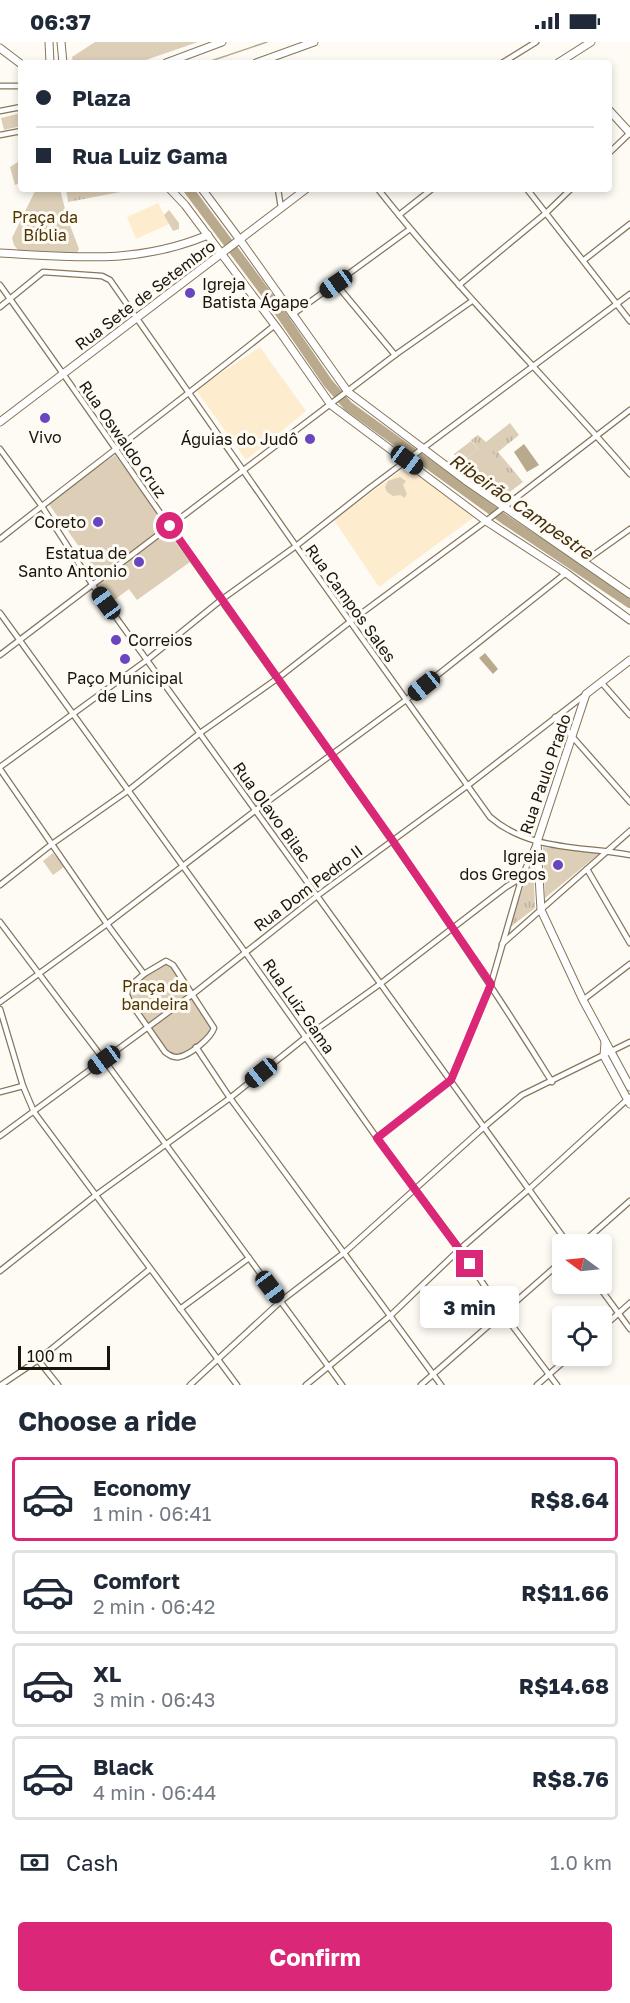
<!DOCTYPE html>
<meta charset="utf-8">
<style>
body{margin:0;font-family:"Golos Text",sans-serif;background:#f6f6f7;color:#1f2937;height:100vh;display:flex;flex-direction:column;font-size:22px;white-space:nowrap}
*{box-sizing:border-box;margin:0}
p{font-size:20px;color:#747a83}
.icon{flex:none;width:33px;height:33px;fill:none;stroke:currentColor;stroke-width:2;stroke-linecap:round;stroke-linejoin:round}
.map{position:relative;height:1343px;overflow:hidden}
.details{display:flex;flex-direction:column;background:#fff;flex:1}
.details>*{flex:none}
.banner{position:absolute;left:18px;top:18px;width:594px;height:132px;border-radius:6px;box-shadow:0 3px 9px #0003;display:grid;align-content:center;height:132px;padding:0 18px;background:#fff}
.needle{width:39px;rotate:285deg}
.controls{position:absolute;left:552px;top:1192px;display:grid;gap:12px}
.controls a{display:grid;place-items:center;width:60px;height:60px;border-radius:6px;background:#fff;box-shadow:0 3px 9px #0003;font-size:30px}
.scale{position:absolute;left:18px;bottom:15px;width:92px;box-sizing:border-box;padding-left:6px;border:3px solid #1a1409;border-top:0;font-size:16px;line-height:21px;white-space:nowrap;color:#1a1409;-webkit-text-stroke:4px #fefbf5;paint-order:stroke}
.end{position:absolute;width:27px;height:27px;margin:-14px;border:8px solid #db2777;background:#fff;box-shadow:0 0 0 3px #fff}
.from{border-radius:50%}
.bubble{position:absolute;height:42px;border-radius:6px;background:#fff;box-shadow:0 3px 9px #0003;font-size:20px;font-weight:700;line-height:42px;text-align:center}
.car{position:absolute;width:18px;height:36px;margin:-18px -9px;border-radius:8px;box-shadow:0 0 4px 2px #0007;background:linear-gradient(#222 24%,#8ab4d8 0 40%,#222 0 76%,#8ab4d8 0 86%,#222 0)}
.banner b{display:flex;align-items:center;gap:21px;height:57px;font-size:22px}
.banner b+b{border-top:2px solid #e0e1e3}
.banner i{width:15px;height:15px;background:#1f2937}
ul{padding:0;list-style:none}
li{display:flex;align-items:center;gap:18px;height:84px;margin:0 12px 9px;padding:0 6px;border:3px solid #e0e1e3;border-radius:6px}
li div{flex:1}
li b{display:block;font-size:22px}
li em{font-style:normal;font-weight:700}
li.selected{border-color:#db2777}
li>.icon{width:54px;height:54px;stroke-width:1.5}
h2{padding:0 18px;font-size:27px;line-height:72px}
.pay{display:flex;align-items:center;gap:15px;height:66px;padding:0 18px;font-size:22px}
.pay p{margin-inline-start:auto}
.primary-button{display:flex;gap:12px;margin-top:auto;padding:12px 18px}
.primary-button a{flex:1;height:69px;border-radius:6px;background:#db2777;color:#fff;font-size:24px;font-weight:700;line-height:69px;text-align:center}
.status{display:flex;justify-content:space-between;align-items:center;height:42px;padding:0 30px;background:#fff;direction:ltr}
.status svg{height:16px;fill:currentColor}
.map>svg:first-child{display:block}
.built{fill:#feeccf}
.grass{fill:url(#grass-tufts)}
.green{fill:#dcceb7}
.water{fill:#baaa8d}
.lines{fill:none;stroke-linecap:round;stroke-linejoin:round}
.stream{stroke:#baaa8d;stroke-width:1.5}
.river{stroke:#baaa8d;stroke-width:10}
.street-casing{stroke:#86765b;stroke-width:7}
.secondary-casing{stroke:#86765b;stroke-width:9}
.street{stroke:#fff;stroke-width:4.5}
.secondary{stroke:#fff;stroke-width:7}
.route{stroke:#db2777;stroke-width:8}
.poi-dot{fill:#6746bf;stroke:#fefbf5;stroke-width:2}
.labels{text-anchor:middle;stroke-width:6;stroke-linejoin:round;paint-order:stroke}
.park-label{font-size:16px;fill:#4f3600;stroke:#fefbf5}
.poi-label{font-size:16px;fill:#1a1409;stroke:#fefbf5;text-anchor:end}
.street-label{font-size:16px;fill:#1a1409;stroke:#fefbf5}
.water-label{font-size:18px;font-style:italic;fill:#43300a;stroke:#fefbf5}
</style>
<div class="status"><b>06:37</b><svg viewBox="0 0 49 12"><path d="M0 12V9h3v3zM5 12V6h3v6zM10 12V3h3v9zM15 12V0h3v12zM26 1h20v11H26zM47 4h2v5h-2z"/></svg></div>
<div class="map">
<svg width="630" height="1343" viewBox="0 0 630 1343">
<defs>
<pattern id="grass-tufts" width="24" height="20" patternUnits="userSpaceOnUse" patternTransform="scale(1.5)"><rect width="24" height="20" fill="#dcceb7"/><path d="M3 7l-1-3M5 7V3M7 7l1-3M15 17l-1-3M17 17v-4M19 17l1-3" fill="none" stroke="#bcb09c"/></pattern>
</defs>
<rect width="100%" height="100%" fill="#fefbf5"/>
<!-- built -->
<g class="built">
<path d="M158 161 169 182 136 197 127 175Z"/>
<path d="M260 305 306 369 246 418 196 348Z"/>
<path d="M406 425 474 475 379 545 334 478Z"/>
</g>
<!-- grass -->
<g class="grass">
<path d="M21 71V84L4 88 1 76Z"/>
<path d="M66 147H136L68 160Z"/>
<path d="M510 381 519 393 498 410 523 440 503 455 460 421 478 407 471 398 478 393 486 400Z"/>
<path d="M533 818 535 866 508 887Z"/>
</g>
<!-- green -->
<g class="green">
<path d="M95 0H198L137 21H73L72 15Z"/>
<path d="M21 118V136L19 138 21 140 15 143 10 125Z"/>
<path d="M36 147H60L67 175 79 207 77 211 18 208 14 203 12 196Z"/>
<path d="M169 168 179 181V187L173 189 164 173Z"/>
<path d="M471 399 478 407 460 421 454 412Z"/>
<path d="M490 407 516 441 500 453 471 422Z"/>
<path d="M115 413 167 484 99 533 48 461Z"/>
<path d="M400 435 406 439 403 443 407 452 404 456 401 453 393 454 387 450 385 445 388 439Z"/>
<path d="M168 490 190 520 137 558 129 547 110 561 95 540Z"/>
<path d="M543 805 600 811 545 856Z"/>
<path d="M53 811 64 825 53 833 43 819Z"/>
<path d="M169 920 192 952 149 984 129 957V946L160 923Z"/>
<path d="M193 954 212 981 213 990 191 1008 178 1015 166 1009 150 986Z"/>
</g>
<!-- water -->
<g class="water">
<path d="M524 402 539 423 527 430 514 410Z"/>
<path d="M485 611 498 627 493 632 479 616Z"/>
</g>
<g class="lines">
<!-- stream -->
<path class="stream" d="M205 21 267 0"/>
<!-- river -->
<path class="river" d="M188 147 276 265 328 341 348 364 504 477 630 561"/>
<defs>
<g id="street">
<path d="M502 21 536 0"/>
<path d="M0 44H21"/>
<path d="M0 69 21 65"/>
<path d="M0 93 21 89"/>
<path d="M609 111 630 91"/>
<path d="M278 147 281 166"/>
<path d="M378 147C457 247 547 336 630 432"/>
<path d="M527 147 630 279"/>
<path d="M399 173 432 147"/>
<path d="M584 218 630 182"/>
<path d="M336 242 395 313"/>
<path d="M0 243C75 347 147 453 221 558 334 717 449 874 552 1040"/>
<path d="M459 243 546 171 571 147"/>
<path d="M0 265 43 230 102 234 110 238 296 504 490 775C529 809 582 804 630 813"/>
<path d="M292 273 410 187"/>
<path d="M0 407 41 463 92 542 569 1203"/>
<path d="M0 497C91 425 184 356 275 283"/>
<path d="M585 519 630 487"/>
<path d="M0 571 245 910 377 1096 460 1207 502 1270 557 1343"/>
<path d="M0 613 395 313 472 259"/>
<path d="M601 640 630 673"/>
<path d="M555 675 630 760"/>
<path d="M0 725 147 618 221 558 296 504 371 445 630 252"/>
<path d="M0 727 107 882 144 932"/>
<path d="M587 827 630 901"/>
<path d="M0 843 52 802 129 748 200 691 278 636 351 579 486 479 630 368"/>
<path d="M0 880 104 1018 342 1343"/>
<path d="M502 902 630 789"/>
<path d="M166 919 173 923 214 986C211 996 190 1013 179 1015 173 1016 169 1013 165 1010L130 960 127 953 128 946 144 932Z"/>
<path d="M583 958 630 922"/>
<path d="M0 960 107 882 256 768 406 658 566 531"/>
<path d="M0 967 23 1044 34 1070 237 1343"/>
<path d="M196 1005 230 1056 441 1343"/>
<path d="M0 1050 23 1044"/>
<path d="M0 1094 193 952 317 854 467 744 586 652"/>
<path d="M377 1096 451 1038 491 942 522 835 536 802"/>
<path d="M580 1203 630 1159"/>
<path d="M0 1229 96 1153 230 1056 306 995 380 942 506 845 522 835"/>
<path d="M597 1242 630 1287"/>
<path d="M180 1267 249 1216"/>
<path d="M602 1286 630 1261"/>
<path d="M38 1318 58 1343"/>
<path d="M1 1343 38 1318 150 1227"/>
<path d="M190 1343 281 1259 345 1210 484 1085 522 1053 630 1000"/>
<path d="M306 1343 390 1274 460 1207 528 1148 630 1055"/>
<path d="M421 1343 562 1219"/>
<path d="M537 1343 570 1314"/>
</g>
<g id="secondary">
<path d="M49 0 50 21"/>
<path d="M61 0 63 21"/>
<path d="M0 6 21 22"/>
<path d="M166 21 222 0"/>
<path d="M256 21 314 0"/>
<path d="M558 21 591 0"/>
<path d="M609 68 630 91"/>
<path d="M170 147 185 163 280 290 331 363 486 479 566 531 630 578"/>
<path d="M202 147 240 198 348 350 465 438 630 552"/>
<path d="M0 211C75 215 136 223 208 193"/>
<path d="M0 380 306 147"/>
<path d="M630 618 586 652 537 800 541 868 583 958 630 1045"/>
<path d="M605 1000 604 1014 630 1062"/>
</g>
</defs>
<!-- street casing -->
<use href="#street" class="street-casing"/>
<!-- secondary casing -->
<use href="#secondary" class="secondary-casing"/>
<!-- street -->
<use href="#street" class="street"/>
<!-- secondary -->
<use href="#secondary" class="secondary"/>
</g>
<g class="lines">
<!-- route -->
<path class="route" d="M170 484 393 799 491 942 451 1038 377 1096 470 1222"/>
</g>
<!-- markers -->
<g class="poi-dot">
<circle cx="190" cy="251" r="6"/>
<circle cx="45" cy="376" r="6"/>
<circle cx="310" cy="397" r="6"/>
<circle cx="98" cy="480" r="6"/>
<circle cx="139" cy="520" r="6"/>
<circle cx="116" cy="598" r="6"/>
<circle cx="125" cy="617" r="6"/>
<circle cx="558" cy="823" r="6"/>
</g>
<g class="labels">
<!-- park labels -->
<g class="park-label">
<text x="45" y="181">Praça da<tspan x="45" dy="18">Bíblia</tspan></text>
<text x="155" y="950">Praça da<tspan x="155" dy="18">bandeira</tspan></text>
</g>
<!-- poi labels -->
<g class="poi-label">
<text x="202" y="248" text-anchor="start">Igreja<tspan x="202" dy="18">Batista Ágape</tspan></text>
<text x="45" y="401" text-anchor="middle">Vivo</text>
<text x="298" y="403">Águias do Judô</text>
<text x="86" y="486">Coreto</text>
<text x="127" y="517">Estatua de<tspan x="127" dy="18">Santo Antonio</tspan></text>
<text x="128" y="604" text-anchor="start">Correios</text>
<text x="125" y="642" text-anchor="middle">Paço Municipal<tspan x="125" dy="18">de Lins</tspan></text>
<text x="546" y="820">Igreja<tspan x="546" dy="18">dos Gregos</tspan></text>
</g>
<!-- street labels -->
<g class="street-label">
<text transform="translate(145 253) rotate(-37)" y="6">Rua Sete de Setembro</text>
<text transform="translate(123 397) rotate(55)" y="6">Rua Oswaldo Cruz</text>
<text transform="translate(351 561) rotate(54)" y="6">Rua Campos Sales</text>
<text transform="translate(545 732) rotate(-71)" y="6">Rua Paulo Prado</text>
<text transform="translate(272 770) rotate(54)" y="6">Rua Olavo Bilac</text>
<text transform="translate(308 846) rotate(-37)" y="6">Rua Dom Pedro II</text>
<text transform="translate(299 964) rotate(55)" y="6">Rua Luiz Gama</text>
</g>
<!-- water labels -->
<g class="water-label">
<text transform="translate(521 465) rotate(35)" y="6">Ribeirão Campestre</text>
</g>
</g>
</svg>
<div class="controls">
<a><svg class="needle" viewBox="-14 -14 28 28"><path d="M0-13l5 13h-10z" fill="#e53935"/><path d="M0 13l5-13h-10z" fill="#747a83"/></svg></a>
<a><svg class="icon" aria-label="locate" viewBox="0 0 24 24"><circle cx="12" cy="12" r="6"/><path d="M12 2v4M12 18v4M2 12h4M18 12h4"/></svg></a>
</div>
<div class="scale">100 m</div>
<i class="end from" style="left:170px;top:484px"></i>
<i class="end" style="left:470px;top:1222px"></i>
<div class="bubble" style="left:420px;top:1244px;width:99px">3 min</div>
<i class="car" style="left:336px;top:242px;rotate:235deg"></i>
<i class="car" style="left:407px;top:418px;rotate:127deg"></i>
<i class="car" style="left:106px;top:561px;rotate:324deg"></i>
<i class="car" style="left:424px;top:644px;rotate:231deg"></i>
<i class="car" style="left:104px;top:1018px;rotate:234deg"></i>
<i class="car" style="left:261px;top:1031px;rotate:231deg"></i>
<i class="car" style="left:270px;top:1245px;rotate:143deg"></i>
<div class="banner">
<b><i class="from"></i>Plaza</b>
<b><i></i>Rua Luiz Gama</b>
</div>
</div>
<section class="details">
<h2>Choose a ride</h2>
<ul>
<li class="selected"><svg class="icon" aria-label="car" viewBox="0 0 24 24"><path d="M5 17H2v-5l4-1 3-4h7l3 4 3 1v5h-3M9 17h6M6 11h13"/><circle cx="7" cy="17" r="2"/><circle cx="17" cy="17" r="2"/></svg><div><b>Economy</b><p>1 min · 06:41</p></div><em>R$8.64</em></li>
<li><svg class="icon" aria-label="car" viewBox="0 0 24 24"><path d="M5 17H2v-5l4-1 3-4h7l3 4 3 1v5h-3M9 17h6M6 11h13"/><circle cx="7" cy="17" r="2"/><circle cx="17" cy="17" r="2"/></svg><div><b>Comfort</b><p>2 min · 06:42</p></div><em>R$11.66</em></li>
<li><svg class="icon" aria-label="car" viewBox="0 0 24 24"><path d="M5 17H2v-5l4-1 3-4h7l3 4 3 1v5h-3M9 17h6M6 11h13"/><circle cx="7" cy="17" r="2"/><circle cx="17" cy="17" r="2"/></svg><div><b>XL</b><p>3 min · 06:43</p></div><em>R$14.68</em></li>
<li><svg class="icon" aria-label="car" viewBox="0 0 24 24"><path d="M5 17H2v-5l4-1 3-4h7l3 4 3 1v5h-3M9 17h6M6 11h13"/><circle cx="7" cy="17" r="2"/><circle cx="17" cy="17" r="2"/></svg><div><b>Black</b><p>4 min · 06:44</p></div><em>R$8.76</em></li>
</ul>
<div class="pay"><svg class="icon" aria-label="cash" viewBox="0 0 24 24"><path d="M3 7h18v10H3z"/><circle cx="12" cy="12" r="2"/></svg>Cash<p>1.0 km</p></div>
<div class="primary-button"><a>Confirm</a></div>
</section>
